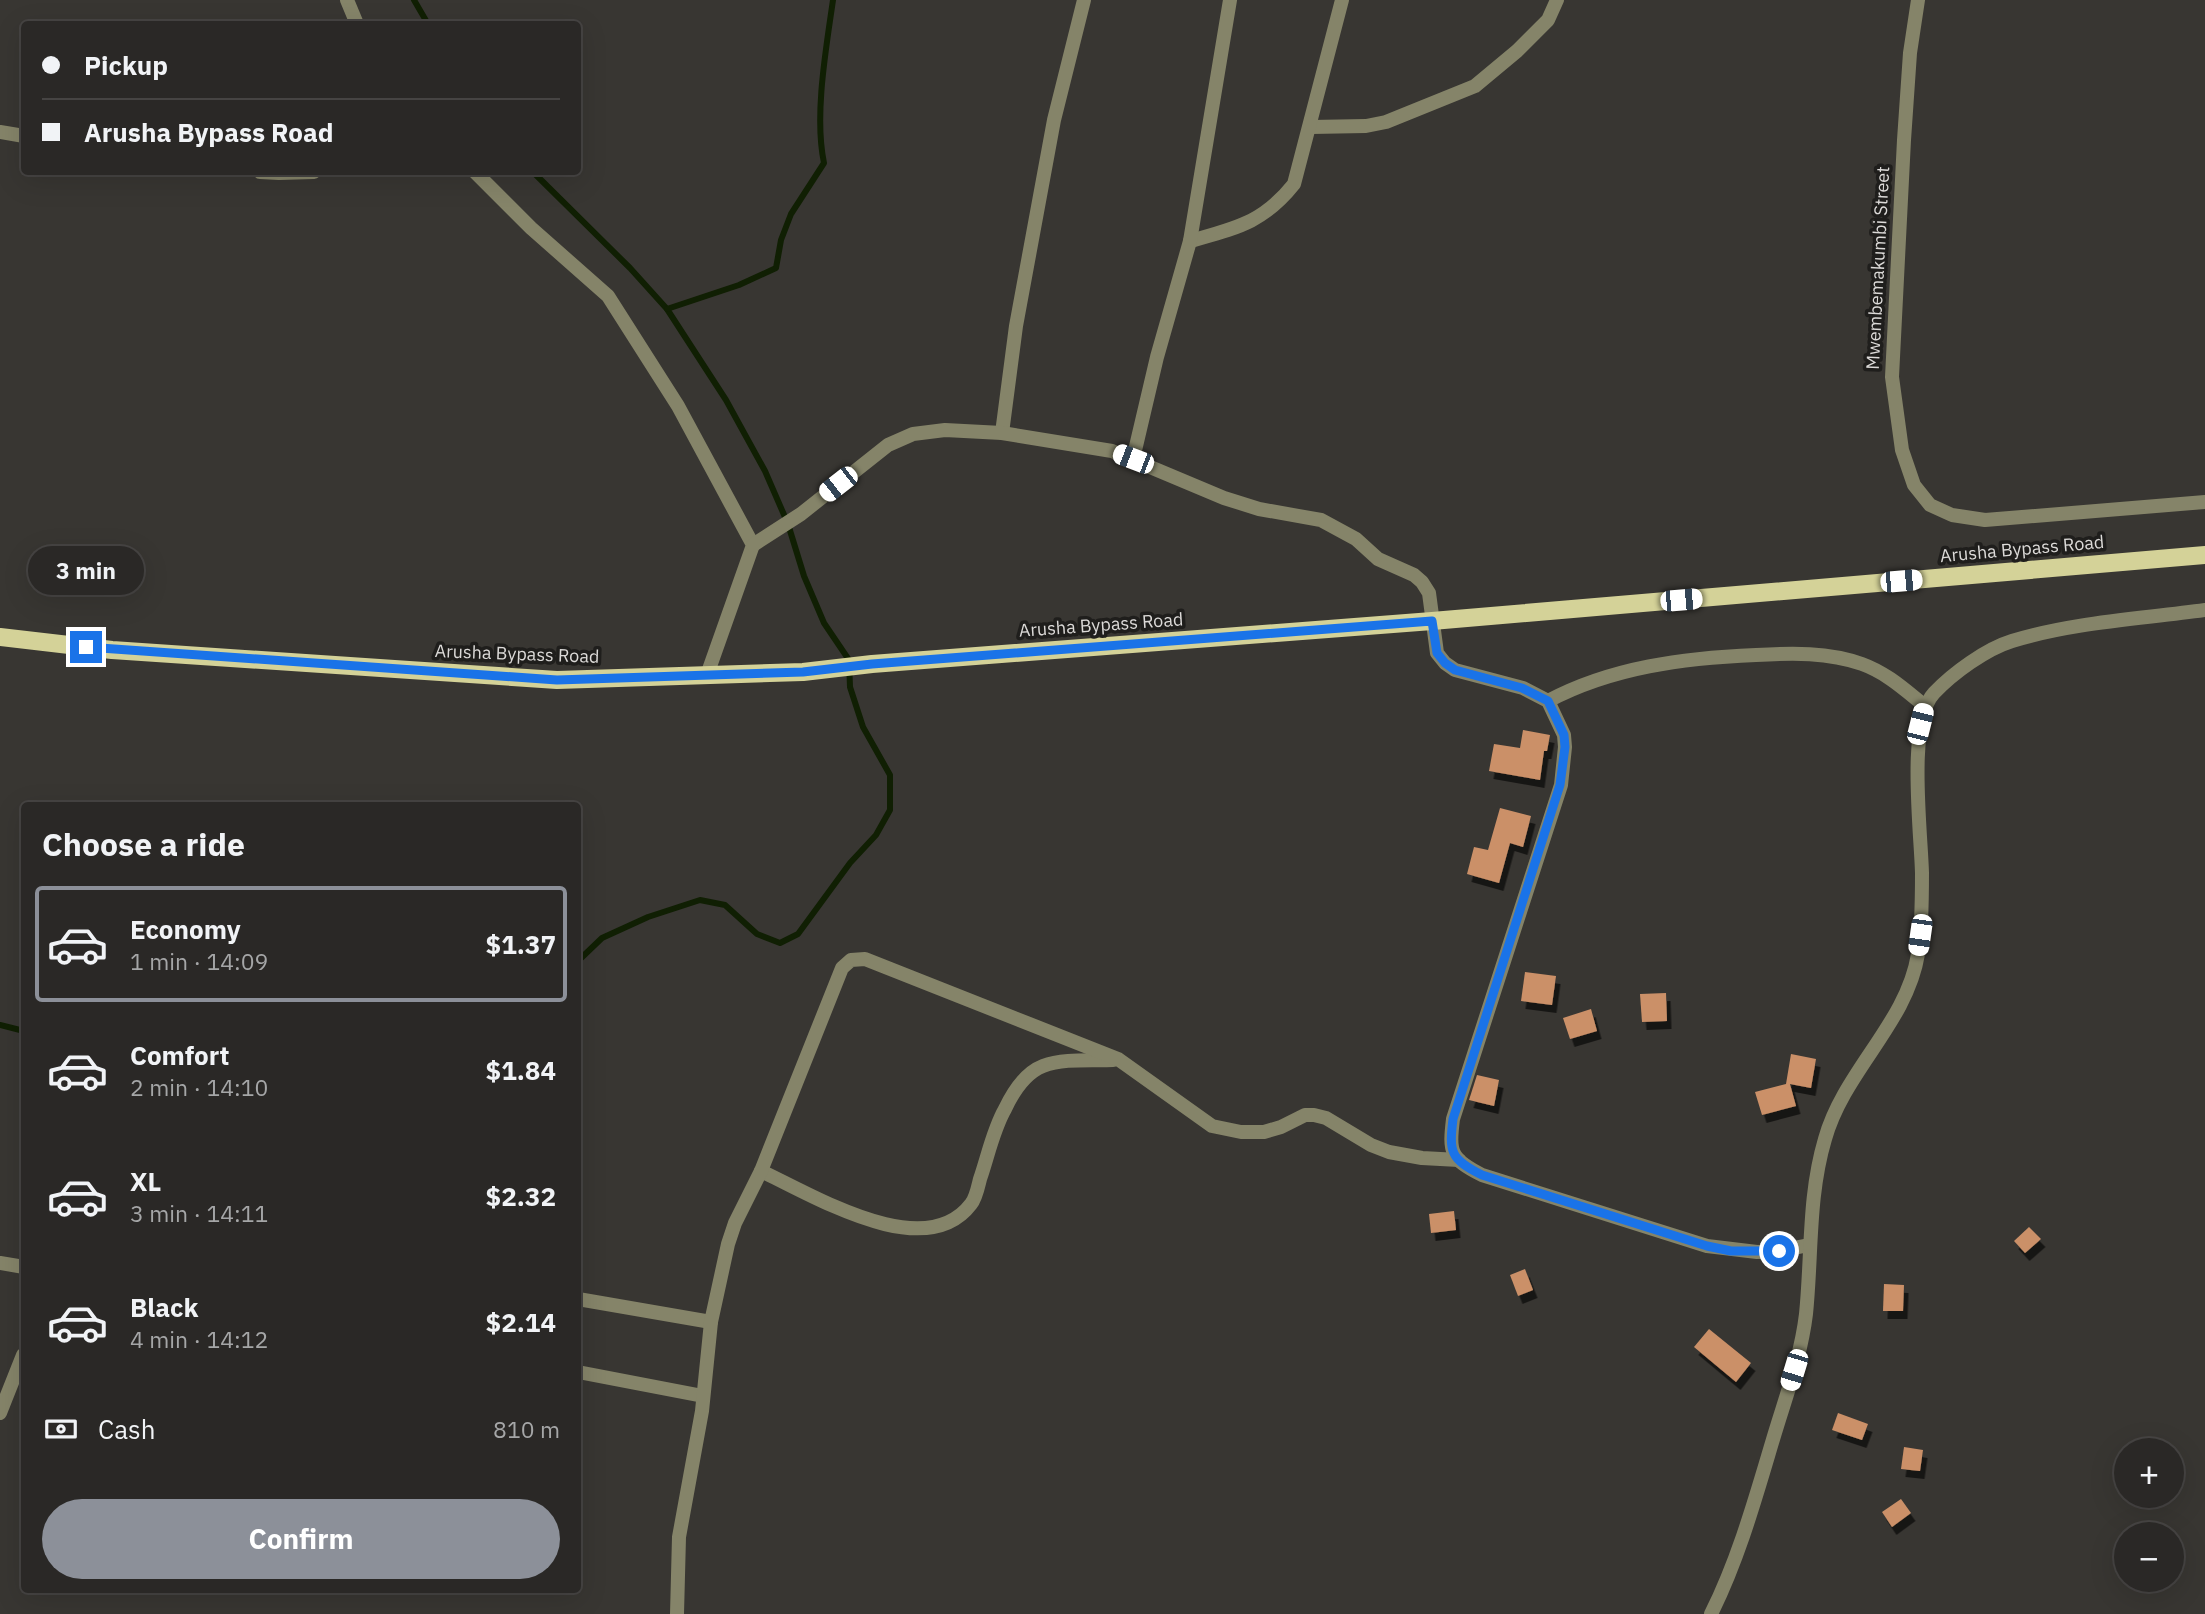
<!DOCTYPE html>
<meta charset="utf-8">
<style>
body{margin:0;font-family:"IBM Plex Sans",sans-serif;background:#32302e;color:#f1f3f6;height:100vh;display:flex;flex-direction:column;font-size:26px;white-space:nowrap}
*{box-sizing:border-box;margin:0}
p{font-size:23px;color:#a5a6a7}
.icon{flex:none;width:38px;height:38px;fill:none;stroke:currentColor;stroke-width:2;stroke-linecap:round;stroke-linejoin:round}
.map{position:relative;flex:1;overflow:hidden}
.details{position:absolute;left:21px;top:802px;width:560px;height:791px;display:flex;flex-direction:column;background:#2a2826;border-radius:7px;box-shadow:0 7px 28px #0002,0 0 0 2px #464443}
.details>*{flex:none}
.top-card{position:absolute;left:21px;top:21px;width:560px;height:154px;border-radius:7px;box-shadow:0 7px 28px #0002,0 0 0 2px #464443;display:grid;align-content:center;height:154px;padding:0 21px;background:#2a2826}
.buttons{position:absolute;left:2114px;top:1438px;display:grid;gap:14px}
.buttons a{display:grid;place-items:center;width:70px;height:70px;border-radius:50%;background:#2a2826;box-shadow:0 7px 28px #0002,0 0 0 2px #464443;font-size:35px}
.end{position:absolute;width:32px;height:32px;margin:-16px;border:9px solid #1a73e8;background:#fff;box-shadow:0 0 0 4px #fff}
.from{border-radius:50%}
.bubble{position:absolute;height:49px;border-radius:24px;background:#2a2826;box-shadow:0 7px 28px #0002,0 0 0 2px #464443;font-size:23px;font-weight:800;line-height:49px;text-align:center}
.car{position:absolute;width:21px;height:42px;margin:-21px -10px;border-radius:9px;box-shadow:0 0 5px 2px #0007;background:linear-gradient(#fff 24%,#345 0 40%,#fff 0 76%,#345 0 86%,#fff 0)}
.top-card b{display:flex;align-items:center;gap:24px;height:66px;font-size:26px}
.top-card b+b{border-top:2px solid #464443}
.top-card i{width:18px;height:18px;background:#f1f3f6}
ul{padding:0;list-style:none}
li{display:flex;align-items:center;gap:21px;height:116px;margin:0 14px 10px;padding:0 7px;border:4px solid transparent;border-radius:7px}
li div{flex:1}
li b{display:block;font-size:26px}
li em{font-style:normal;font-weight:800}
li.active{border-color:#8c9099}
li>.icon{width:63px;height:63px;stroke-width:1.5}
h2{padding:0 21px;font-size:32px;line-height:84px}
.pay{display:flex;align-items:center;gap:18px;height:77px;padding:0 21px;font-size:26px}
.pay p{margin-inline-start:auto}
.cta{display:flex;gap:14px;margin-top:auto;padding:14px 21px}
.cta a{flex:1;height:80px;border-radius:42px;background:#8c9099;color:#fff;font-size:28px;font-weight:800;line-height:80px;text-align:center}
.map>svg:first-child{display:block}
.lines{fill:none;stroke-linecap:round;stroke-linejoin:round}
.stream{stroke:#101f03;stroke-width:6}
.building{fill:#cb9068;filter:url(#shadow)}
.minor{stroke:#858469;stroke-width:14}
.tertiary{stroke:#858469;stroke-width:14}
.primary{stroke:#d4d298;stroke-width:18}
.route{stroke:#1a73e8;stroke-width:9}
.labels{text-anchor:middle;stroke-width:7;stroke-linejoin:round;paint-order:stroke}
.street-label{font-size:18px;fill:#dcdad8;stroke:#1f1e1c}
</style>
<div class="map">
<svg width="2205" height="1614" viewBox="0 0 2205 1614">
<defs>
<filter id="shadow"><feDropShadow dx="4.5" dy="8" stdDeviation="0" flood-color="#0009"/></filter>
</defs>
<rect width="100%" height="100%" fill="#383632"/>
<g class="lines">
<!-- stream -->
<g class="stream">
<path d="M414 0 428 24"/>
<path d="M533 172 630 268 667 309 726 400 765 471 788 524 804 576 824 623 849 660 850 687 863 727 890 775V810L876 835 850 863 798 934 780 943 757 934 725 905 700 900 648 917 602 938 578 961"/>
<path d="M667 309 739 285 776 268 781 240 791 214 824 163C814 116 826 49 833 0"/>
<path d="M0 1025 24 1031"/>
</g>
</g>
<!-- building -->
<g class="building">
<path d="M1523 730 1550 735 1547 751H1544L1540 780 1489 771 1494 744 1520 748Z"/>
<path d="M1500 808 1531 816 1523 847 1510 843 1499 883 1467 874 1474 847 1488 850Z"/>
<path d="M1525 972 1556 976 1552 1005 1521 1001Z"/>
<path d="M1666 993 1667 1021 1642 1022 1640 994Z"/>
<path d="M1591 1009 1597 1031 1570 1039 1563 1018Z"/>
<path d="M1791 1054 1816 1059 1811 1088 1790 1084 1796 1106 1762 1115 1755 1092 1786 1084Z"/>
<path d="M1477 1075 1499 1080 1494 1106 1469 1100Z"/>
<path d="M1454 1211 1456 1230 1431 1233 1429 1214Z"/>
<path d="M2029 1227 2041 1239 2025 1253 2014 1241Z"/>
<path d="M1525 1269 1533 1290 1518 1296 1510 1275Z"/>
<path d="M1884 1284 1904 1285 1903 1311H1883Z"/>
<path d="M1709 1329 1751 1363 1736 1382 1694 1347Z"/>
<path d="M1838 1413 1868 1424 1862 1440 1832 1430Z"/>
<path d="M1904 1447 1923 1450 1920 1471 1901 1469Z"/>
<path d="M1901 1499 1911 1513 1892 1527 1882 1512Z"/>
</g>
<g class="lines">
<!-- minor -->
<g class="minor">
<path d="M347 0 357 24"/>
<path d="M1311 127 1366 126 1386 122 1475 86 1517 51 1548 20 1557 0"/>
<path d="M0 132 24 136"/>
<path d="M260 172 279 173 314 172"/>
<path d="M475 172 531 228 608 296 678 406 753 545 707 675"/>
<path d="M1190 241C1236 228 1263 223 1294 184L1342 0"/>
<path d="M1002 433 1016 326 1054 120 1084 0"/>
<path d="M1133 459 1157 357 1190 241 1230 0"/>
<path d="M753 545 801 514 888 445 913 434 945 430 1002 433 1112 451 1224 498 1259 509 1321 520 1356 539 1378 559 1414 575 1422 582 1429 593 1437 653 1445 663 1455 670 1523 688 1548 701 1564 735 1565 747 1561 785 1453 1119C1449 1152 1450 1159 1482 1175L1707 1246 1757 1252 1779 1251 1809 1245"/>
<path d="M1548 701C1612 667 1684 658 1756 655 1792 653 1828 652 1862 664 1887 673 1905 690 1925 706"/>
<path d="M761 1171C813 1195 925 1265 971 1204 976 1198 978 1187 980 1179 988 1156 993 1130 1005 1109 1013 1092 1025 1073 1043 1066 1064 1058 1091 1061 1113 1060"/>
<path d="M0 1263 24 1267"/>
<path d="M578 1299 711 1322"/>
<path d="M578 1372 703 1396"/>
<path d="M0 1413 23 1355"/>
<path d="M677 1614 679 1537 702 1411 711 1322 728 1244 735 1223 761 1171 842 968 851 960 865 959 1118 1059 1212 1126 1241 1132H1264L1281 1127 1305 1115H1314L1326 1118 1371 1145 1389 1152 1422 1158 1459 1160"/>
<path d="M1711 1614C1739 1558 1756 1496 1774 1436 1786 1396 1801 1356 1806 1314 1812 1255 1808 1196 1825 1139 1844 1071 1907 1023 1918 954 1922 928 1922 900 1922 873 1921 832 1907 722 1934 693 1953 673 1986 649 2012 641 2074 622 2141 619 2205 610"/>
</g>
<!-- tertiary -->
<path class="tertiary" d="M1918 0 1910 53 1904 140 1892 377 1902 450 1914 485 1930 505 1952 515 1985 520 2205 502"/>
<!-- primary -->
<path class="primary" d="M0 637 112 650 557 680 803 672 872 664 1432 621 2205 555"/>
</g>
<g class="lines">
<!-- route -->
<path class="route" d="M86 647 557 680 803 672 872 664 1432 621 1437 653 1445 663 1455 670 1522 688 1548 701 1564 735 1565 747 1560 785 1453 1119C1449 1152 1450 1159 1482 1175L1707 1246 1731 1251H1779"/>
</g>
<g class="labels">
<!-- street labels -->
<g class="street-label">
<text transform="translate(1878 268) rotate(-87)" y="6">Mwembemakumbi Street</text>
<text transform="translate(2022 549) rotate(-5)" y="6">Arusha Bypass Road</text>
<text transform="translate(1101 625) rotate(-4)" y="6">Arusha Bypass Road</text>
<text transform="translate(517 654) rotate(2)" y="6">Arusha Bypass Road</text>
</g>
</g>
</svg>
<div class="buttons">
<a>+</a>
<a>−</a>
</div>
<i class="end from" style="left:1779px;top:1251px"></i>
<i class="end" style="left:86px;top:647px"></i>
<div class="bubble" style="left:28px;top:546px;width:116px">3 min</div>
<i class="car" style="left:1133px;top:459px;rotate:291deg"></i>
<i class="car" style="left:838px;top:484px;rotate:232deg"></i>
<i class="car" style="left:1901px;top:581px;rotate:85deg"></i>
<i class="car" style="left:1681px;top:600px;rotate:85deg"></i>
<i class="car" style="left:1920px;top:724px;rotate:14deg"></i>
<i class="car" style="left:1920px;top:935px;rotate:188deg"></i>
<i class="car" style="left:1794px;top:1370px;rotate:197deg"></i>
<div class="top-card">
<b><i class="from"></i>Pickup</b>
<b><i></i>Arusha Bypass Road</b>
</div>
<section class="details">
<h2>Choose a ride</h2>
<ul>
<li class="active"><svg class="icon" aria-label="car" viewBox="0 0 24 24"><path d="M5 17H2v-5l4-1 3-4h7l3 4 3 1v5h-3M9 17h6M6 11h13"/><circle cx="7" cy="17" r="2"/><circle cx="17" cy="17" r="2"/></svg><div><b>Economy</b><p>1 min · 14:09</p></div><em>$1.37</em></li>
<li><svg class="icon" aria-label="car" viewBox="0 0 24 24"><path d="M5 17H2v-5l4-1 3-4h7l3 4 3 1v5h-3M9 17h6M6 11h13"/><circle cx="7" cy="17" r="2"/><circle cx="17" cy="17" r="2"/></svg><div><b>Comfort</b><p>2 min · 14:10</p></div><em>$1.84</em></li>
<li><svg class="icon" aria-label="car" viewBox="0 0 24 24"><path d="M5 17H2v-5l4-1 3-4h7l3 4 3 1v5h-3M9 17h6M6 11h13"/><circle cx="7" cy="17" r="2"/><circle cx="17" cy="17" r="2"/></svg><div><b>XL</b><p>3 min · 14:11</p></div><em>$2.32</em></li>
<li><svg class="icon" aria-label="car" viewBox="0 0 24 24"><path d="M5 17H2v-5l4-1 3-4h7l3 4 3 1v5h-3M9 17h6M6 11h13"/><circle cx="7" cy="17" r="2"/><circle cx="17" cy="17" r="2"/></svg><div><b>Black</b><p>4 min · 14:12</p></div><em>$2.14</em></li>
</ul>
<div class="pay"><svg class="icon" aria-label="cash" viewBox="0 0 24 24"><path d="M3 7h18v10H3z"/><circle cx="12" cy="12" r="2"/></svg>Cash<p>810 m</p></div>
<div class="cta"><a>Confirm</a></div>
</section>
</div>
